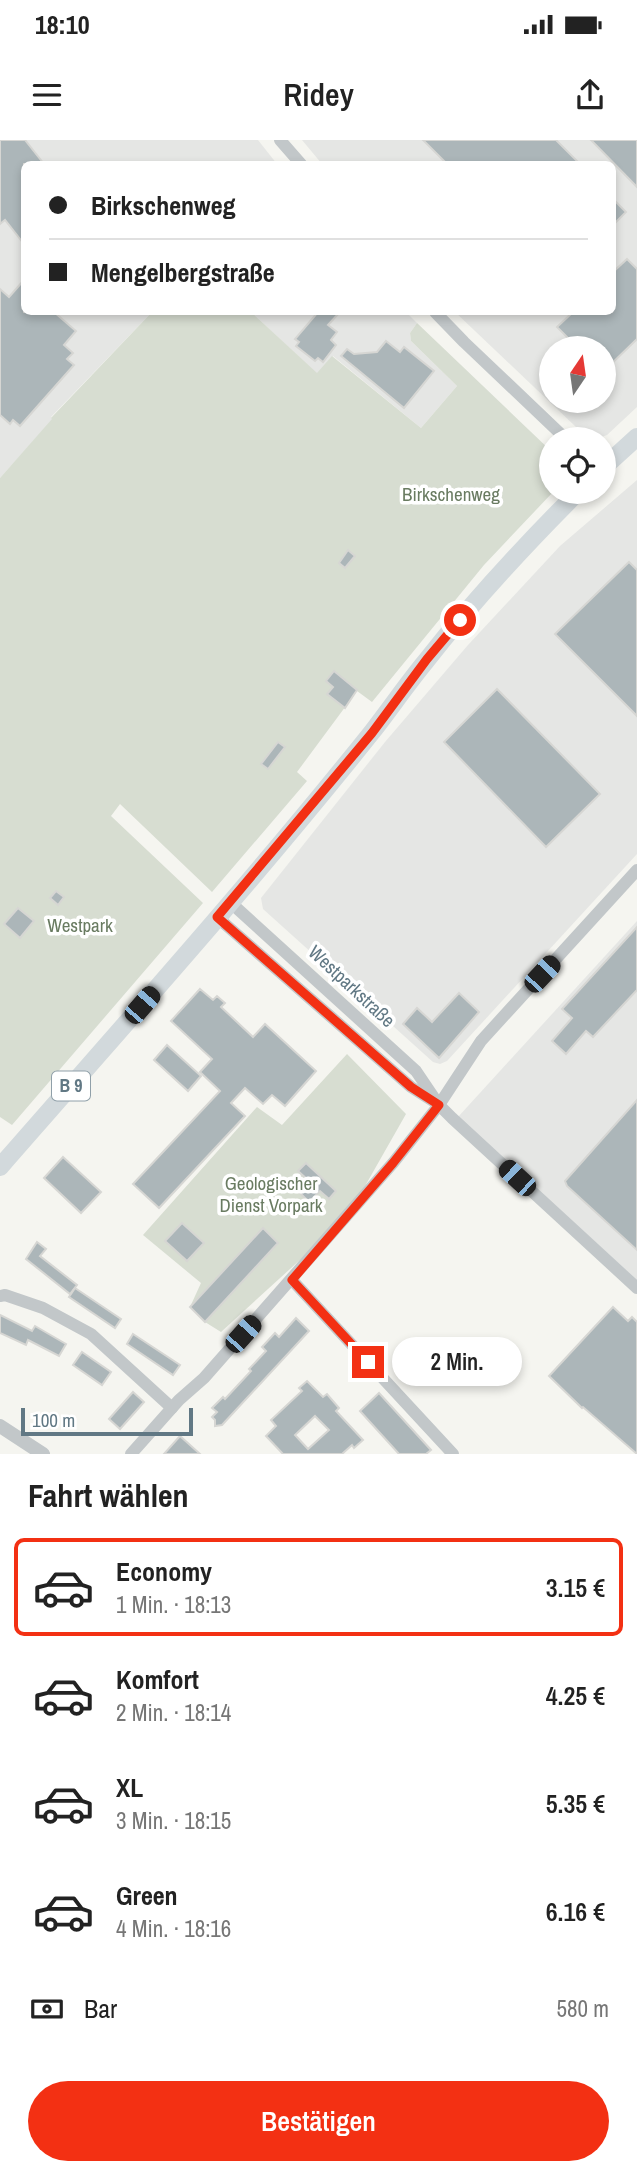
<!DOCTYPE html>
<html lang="de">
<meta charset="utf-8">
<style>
body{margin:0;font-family:"Archivo Narrow",sans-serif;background:#f6f6f6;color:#222;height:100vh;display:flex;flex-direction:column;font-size:26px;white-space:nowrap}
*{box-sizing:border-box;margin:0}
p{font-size:23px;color:#767676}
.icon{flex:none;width:38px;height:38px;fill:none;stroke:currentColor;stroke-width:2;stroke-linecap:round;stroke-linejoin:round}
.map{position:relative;height:1314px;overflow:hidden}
.side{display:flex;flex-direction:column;background:#fff;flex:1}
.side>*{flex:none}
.top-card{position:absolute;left:21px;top:21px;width:595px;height:154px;border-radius:10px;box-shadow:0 4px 10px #0003;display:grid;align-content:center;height:154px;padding:0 28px;background:#fff}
.needle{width:46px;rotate:13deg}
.controls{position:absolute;left:539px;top:196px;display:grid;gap:14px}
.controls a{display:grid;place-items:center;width:77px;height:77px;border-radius:50%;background:#fff;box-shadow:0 4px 10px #0003;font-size:35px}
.scale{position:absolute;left:21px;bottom:18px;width:172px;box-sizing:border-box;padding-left:7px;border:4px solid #617884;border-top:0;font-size:19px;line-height:24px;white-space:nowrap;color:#617884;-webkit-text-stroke:5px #fff;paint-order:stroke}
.end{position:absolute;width:32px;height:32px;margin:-16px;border:9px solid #f33013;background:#fff;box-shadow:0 0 0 4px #fff}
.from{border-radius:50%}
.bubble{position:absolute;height:49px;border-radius:24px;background:#fff;box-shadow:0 4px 10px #0003;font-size:23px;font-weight:600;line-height:49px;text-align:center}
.car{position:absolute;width:21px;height:42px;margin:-21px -10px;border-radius:9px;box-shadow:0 0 5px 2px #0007;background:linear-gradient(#222 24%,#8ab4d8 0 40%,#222 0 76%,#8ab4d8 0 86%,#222 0)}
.top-card b{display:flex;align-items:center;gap:24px;height:66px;font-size:26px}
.top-card b+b{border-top:2px solid #e0e0e0}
.top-card i{width:18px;height:18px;background:#222}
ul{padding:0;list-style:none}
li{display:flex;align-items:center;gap:21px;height:98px;margin:0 14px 10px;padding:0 14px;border:4px solid transparent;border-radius:10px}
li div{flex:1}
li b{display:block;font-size:26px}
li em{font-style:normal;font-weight:600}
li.on{border-color:#f33013}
li>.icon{width:63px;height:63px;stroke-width:1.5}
h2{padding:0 28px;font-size:32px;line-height:84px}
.pay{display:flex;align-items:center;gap:18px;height:77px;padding:0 28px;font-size:26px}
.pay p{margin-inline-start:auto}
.button{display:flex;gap:14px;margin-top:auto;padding:14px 28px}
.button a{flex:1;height:80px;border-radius:42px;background:#f33013;color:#fff;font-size:28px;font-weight:600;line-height:80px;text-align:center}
.status{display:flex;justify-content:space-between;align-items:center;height:49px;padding:0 35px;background:#fff;direction:ltr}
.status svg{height:19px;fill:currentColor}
header{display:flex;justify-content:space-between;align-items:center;height:91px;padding:0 28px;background:#fff;font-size:32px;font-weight:600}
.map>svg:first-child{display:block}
.built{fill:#e5e6e4;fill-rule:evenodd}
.green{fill:#d7ddd1}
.building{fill:#acb6b9;stroke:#d6d6d3;stroke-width:2;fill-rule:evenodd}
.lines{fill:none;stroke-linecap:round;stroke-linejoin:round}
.minor{stroke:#c2c7c9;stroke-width:12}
.tertiary{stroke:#c2c7c9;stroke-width:14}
.primary{stroke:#d2d9dc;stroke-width:18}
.route{stroke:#f33013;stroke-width:9}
.labels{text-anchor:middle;stroke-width:7;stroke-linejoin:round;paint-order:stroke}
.shield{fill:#fff;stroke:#90a0a9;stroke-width:2}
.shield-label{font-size:18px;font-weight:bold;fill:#617884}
.park-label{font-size:19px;fill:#697b61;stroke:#fff}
.street-label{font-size:19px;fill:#617884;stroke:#fff}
</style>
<div class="status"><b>18:10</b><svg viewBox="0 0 49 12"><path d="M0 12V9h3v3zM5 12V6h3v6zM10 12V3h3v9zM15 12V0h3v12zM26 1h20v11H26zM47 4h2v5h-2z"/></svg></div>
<header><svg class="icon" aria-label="menu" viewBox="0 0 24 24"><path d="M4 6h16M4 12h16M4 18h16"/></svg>Ridey<svg class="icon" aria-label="share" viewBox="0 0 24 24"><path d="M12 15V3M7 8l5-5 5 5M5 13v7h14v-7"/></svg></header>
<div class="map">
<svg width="637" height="1314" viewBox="0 0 637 1314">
<rect width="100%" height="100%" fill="#f5f5f0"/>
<!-- built -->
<g class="built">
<path d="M0 0H258L277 24H24V172H152L51 277 53 279 0 338Z"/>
<path d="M302 0H637V267L607 295 599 298 588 295 576 287 455 172H612V24H322ZM551 208H604V261H551Z"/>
<path d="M251 172H406L417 183 410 193 411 201 457 246 421 288 333 216 317 234Z"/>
<path d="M637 340V714L447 921 440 924 433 922 263 769 261 758 385 602 468 505 560 406Z"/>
<path d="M637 781V1140L458 977Z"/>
</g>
<!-- green -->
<g class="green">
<path d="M152 172H251L317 233 332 216 421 288 457 246 411 201 410 193 417 183 551 311V352H553L484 425 372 562 357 551 297 632 307 641 212 752 120 664 111 676 203 763 12 985 0 977V338L52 279 51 278Z"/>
<path d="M347 914 406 974 348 1076 221 1192 205 1182 190 1167 201 1143 143 1095 257 967 282 985Z"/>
</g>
<!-- building -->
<g class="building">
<path d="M0 0H25L44 24H24V104L5 80 0 84Z"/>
<path d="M423 0H556L580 24H447Z"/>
<path d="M591 0H637V47Z"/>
<path d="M612 58 626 72 612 86Z"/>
<path d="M627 119 637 129V199L604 231V208H578L557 187 573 172H612V133Z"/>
<path d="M24 140V172H54L76 191 64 205 73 213 67 219 74 225 20 286 13 280 10 284 0 275V149L9 157Z"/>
<path d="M318 172H340L328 185 337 192 331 200 336 205 323 222 318 218 315 221 296 206 299 202 295 199Z"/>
<path d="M386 201 400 212 404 207 434 231 404 268 341 216 347 209 354 214 377 212Z"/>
<path d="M348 410 355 416 345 428 339 423Z"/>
<path d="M629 422 637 430V576L555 494Z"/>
<path d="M334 531 357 550 345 568 327 554 333 547 326 541Z"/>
<path d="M497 549 600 654 546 707 444 602Z"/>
<path d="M278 602 285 607 268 629 261 624Z"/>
<path d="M56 751 64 757 58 765 50 758Z"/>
<path d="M18 768 34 781 20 798 4 784Z"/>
<path d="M637 787V850L593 897 586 891 566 914 552 901 572 878 562 869Z"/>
<path d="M200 849 213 860 217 856 225 863 221 867 253 897 265 884 316 931 285 966 272 955 263 964 245 948 231 963 245 976 159 1068 133 1044 220 951 200 932 212 919 171 881Z"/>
<path d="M459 853 479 872 439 918 403 884 417 868 432 882Z"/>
<path d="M167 905 201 936 188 951 154 920Z"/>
<path d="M637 960V1110L567 1046 565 1041Z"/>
<path d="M63 1017 101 1052 81 1073 44 1038Z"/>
<path d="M306 1023 336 1051 329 1059 320 1051 309 1062 297 1050 307 1039 298 1031Z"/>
<path d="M182 1083 204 1103 187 1121 165 1101Z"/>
<path d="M263 1088 278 1103 205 1182 190 1167Z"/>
<path d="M37 1102 46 1109 40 1116 77 1145 70 1154 26 1119Z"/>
<path d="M75 1148 121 1179 115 1188 69 1157Z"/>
<path d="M613 1167 628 1181 632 1177 637 1182V1314L583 1267 582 1268 549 1236Z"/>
<path d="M0 1175 32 1191 35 1186 66 1204 59 1216 28 1200 26 1205 0 1193Z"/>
<path d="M296 1178 309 1191 222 1285 215 1286V1280L212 1277 217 1272 212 1268 223 1257 225 1259 251 1231 249 1229 266 1211 262 1207 275 1193 279 1197Z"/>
<path d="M133 1194 180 1225 173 1235 127 1204Z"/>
<path d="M82 1212 111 1232 102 1245 73 1225Z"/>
<path d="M307 1241 323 1257 327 1254 339 1268 336 1271 363 1300 354 1308 352 1305 342 1314H283L266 1296 276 1286 271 1280 302 1251 299 1248ZM315 1276 329 1290 308 1309 295 1295Z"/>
<path d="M133 1252 144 1262 120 1289 109 1279Z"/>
<path d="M379 1253 431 1310 426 1314H399L360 1271Z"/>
<path d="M180 1296 200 1314H164Z"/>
</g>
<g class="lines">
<!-- minor -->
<g class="minor">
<path d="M280 0 301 24"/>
<path d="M435 172 464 202 566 299"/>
<path d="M230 762 416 931 439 965 452 978 637 1148"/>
<path d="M217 777 411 947 433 961"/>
<path d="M292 1140 453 1314"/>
<path d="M0 1156 5 1155 43 1168 91 1194 172 1268"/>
<path d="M131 1314 179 1260 204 1238 393 1023 439 965 481 901 637 730"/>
</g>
<!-- tertiary -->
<path class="tertiary" d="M0 1286 43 1314"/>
<!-- primary -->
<g class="primary">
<path d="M604 327 637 297"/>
<path d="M0 1027C125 884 253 741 372 592 390 569 407 544 426 521 473 461 525 405 578 352"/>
</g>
</g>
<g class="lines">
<!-- route -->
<path class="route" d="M368 1222 292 1140 393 1023 439 965 411 947 217 777 372 593 427 519 460 480"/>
</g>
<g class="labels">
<!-- shield labels -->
<rect class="shield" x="52" y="931.5" width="38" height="29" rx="5"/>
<g class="shield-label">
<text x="71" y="952">B 9</text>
</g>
<!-- park labels -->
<g class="park-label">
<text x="451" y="361">Birkschenweg</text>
<text x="80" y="792">Westpark</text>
<text x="271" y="1050">Geologischer<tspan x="271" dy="22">Dienst Vorpark</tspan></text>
</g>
<!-- street labels -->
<g class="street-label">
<text transform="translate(352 846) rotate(43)" y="7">Westparkstraße</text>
</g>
</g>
</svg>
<div class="controls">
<a><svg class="needle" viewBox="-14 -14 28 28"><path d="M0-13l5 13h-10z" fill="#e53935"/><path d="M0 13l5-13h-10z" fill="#767676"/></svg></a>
<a><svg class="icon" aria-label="locate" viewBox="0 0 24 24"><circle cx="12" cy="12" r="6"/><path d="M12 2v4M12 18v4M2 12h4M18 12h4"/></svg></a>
</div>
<div class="scale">100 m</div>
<i class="end from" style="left:460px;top:480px"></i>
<i class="end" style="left:368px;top:1222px"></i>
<div class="bubble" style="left:392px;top:1197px;width:130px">2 Min.</div>
<i class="car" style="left:542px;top:834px;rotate:43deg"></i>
<i class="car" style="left:142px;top:865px;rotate:41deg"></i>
<i class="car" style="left:517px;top:1038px;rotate:313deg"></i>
<i class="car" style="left:243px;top:1194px;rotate:42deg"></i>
<div class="top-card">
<b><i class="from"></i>Birkschenweg</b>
<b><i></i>Mengelbergstraße</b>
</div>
</div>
<section class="side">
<h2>Fahrt wählen</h2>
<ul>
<li class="on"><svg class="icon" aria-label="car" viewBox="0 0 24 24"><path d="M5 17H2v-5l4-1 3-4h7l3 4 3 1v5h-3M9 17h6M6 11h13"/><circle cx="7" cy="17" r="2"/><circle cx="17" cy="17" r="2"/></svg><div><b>Economy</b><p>1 Min. · 18:13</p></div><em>3.15 €</em></li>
<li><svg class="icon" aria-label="car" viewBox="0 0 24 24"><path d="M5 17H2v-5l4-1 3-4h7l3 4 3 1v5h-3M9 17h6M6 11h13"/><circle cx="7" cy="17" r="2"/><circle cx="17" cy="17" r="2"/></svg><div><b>Komfort</b><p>2 Min. · 18:14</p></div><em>4.25 €</em></li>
<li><svg class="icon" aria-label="car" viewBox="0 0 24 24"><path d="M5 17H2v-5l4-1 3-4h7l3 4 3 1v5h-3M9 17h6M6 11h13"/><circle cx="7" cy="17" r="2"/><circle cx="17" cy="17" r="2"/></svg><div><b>XL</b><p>3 Min. · 18:15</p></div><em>5.35 €</em></li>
<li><svg class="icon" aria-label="car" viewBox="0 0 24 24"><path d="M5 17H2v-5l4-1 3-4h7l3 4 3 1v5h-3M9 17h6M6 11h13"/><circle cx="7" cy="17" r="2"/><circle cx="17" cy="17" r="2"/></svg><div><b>Green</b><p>4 Min. · 18:16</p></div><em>6.16 €</em></li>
</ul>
<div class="pay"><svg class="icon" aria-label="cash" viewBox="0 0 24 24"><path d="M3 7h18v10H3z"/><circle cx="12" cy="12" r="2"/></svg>Bar<p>580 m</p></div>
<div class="button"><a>Bestätigen</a></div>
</section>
